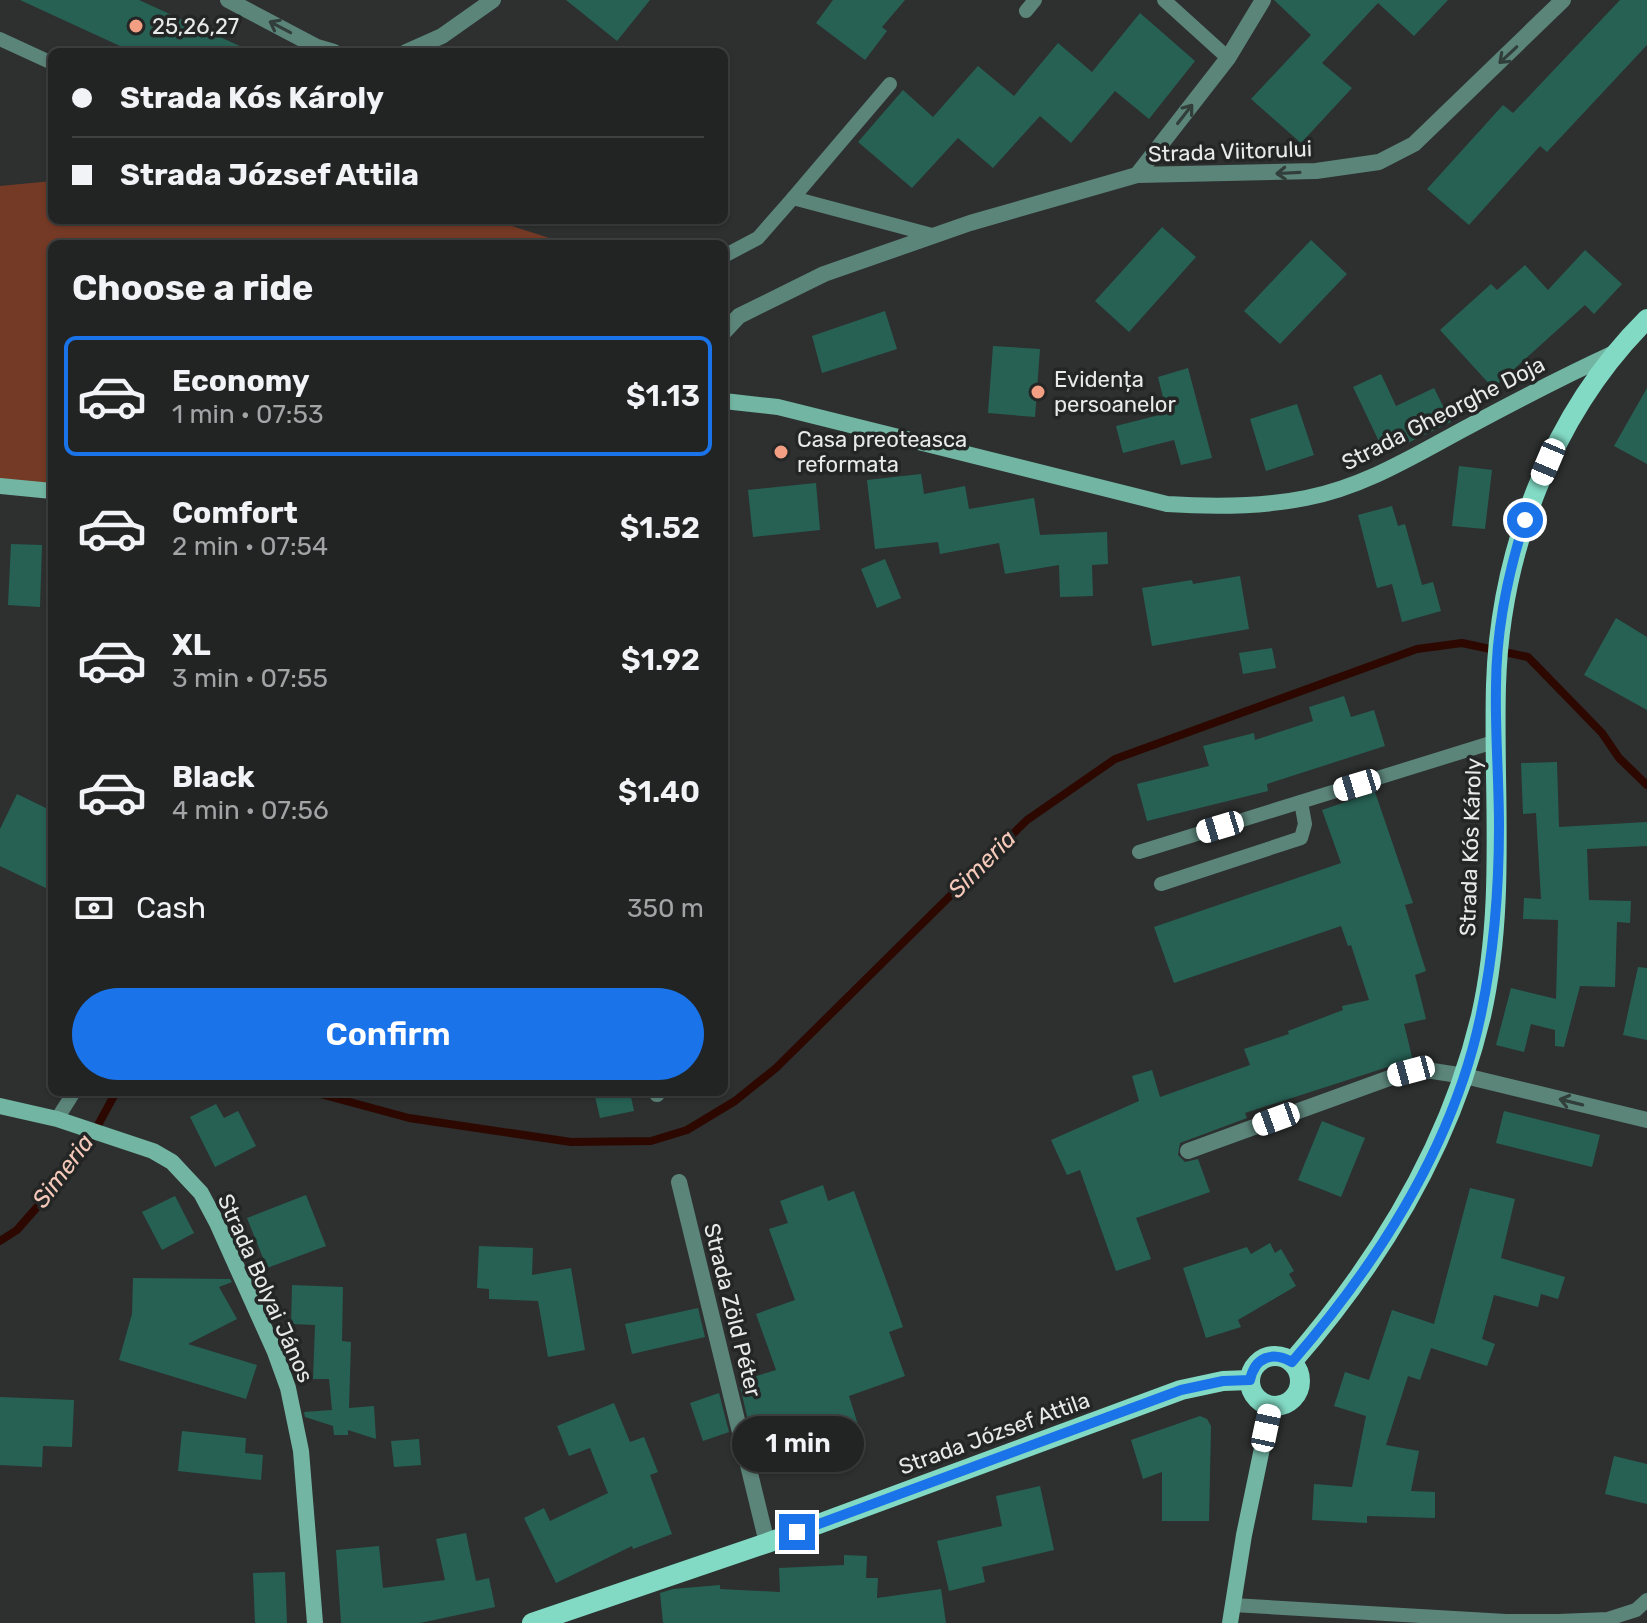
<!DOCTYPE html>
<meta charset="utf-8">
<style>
body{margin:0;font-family:Rubik,sans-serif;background:#2a2c2b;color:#f1f3f6;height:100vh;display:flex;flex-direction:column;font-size:30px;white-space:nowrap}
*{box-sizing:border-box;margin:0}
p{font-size:26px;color:#a2a4a6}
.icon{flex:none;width:44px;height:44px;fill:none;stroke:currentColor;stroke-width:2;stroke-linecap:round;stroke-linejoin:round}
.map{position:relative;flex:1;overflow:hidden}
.sheet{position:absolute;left:48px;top:240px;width:680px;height:856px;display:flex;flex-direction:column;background:#222423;border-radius:12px;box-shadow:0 2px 6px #0004,0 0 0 2px #3f4141}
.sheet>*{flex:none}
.hud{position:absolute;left:48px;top:48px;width:680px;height:176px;border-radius:12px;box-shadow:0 2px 6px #0004,0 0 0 2px #3f4141;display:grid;align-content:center;height:176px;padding:0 24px;background:#222423}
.end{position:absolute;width:36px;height:36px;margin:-18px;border:10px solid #1a73e8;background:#fff;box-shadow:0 0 0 4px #fff}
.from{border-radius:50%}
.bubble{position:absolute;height:56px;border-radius:28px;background:#222423;box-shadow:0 2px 6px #0004,0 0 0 2px #3f4141;font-size:26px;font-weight:600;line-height:56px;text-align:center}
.car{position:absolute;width:24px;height:48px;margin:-24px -12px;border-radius:10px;box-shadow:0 0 6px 2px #0007;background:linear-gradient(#fff 24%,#345 0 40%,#fff 0 76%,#345 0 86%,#fff 0)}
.hud b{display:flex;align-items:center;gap:28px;height:76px;font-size:30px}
.hud b+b{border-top:2px solid #3f4141}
.hud i{width:20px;height:20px;background:#f1f3f6}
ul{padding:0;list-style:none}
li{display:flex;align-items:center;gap:24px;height:120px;margin:0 16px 12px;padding:0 8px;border:4px solid transparent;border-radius:12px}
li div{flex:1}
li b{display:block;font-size:30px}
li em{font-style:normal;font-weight:600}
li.active{border-color:#1a73e8}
li>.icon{width:72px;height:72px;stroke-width:1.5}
h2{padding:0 24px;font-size:36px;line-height:96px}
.pay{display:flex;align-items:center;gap:20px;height:88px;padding:0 24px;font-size:30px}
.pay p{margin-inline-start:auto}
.button{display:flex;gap:16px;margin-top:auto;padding:16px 24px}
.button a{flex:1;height:92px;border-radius:48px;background:#1a73e8;color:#fff;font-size:32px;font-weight:600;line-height:92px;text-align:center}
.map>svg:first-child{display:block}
.green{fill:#753a25}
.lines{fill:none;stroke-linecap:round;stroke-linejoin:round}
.stream{stroke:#2d0800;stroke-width:8}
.building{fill:#276154}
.lane{stroke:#5c857a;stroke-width:14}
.street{stroke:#5c857a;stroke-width:16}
.secondary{stroke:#72b5a3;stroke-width:16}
.primary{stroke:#82dac4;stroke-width:20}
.oneway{stroke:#313e3a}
.route{stroke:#1a73e8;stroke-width:10}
.poi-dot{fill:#f39f83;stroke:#232625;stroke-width:3}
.labels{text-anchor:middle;stroke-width:7;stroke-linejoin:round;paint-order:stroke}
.poi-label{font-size:22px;fill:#e7eae9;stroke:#232625;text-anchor:start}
.street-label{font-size:22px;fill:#e7eae9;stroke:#232625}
.water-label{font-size:24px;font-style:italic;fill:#f6c9ba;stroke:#232625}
</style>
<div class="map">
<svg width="1647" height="1623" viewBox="0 0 1647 1623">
<rect width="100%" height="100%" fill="#2d302f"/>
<!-- green -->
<path class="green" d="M52 181V220H493L568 244H52V491L0 486V186Z"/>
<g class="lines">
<!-- stream -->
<g class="stream">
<path d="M313 1092 409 1118 571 1142 651 1141 687 1130 735 1101 776 1068 1027 820 1115 759 1417 649 1462 643 1528 657 1602 733 1619 758 1647 785"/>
<path d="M0 1241 17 1230 80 1158 116 1092"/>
</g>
</g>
<!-- building -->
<g class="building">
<path d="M20 0H139L253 52H133Z"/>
<path d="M566 0H650L617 41Z"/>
<path d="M833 0H905L882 27 887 31 865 60 816 23Z"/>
<path d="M1274 0H1448L1414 36 1378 3 1322 63 1352 88 1301 143 1251 99 1311 35Z"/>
<path d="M1620 0H1647V45L1547 152 1540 146 1469 225 1427 189 1503 105 1513 113Z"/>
<path d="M1140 13 1195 61 1149 119 1115 91 1071 143 1040 116 993 168 958 138 912 188 858 142 903 90 933 117 978 66 1014 96 1058 43 1092 72Z"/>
<path d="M1162 227 1196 257 1129 332 1095 301Z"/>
<path d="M1311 240 1347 274 1280 344 1244 311Z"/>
<path d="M1585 250 1622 284 1594 314 1585 305 1493 388 1440 330 1491 284 1497 290 1525 265 1548 290Z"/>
<path d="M885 311 897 349 822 373 812 336Z"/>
<path d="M993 346 1040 349 1035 417 988 413Z"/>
<path d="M1188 368 1212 458 1181 465 1174 440 1123 453 1116 426 1167 413 1158 377Z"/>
<path d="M1381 374 1396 406 1434 388 1451 422 1385 454 1353 387Z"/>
<path d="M1647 388V464L1614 446Z"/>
<path d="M1297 404 1314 455 1266 471 1250 419Z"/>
<path d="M1459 466 1492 470 1485 529 1452 526Z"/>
<path d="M921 474 924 494 965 486 969 509 1034 498 1040 535 1107 532 1108 564 1092 565 1093 596 1060 597 1059 565 1005 574 999 543 940 554 938 542 875 549 867 480Z"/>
<path d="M816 483 820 530 753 537 748 490Z"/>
<path d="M1392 506 1398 526 1405 524 1422 585 1433 582 1441 611 1402 622 1392 584 1377 588 1358 515Z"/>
<path d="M11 544 42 545 40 607 8 605Z"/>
<path d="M885 559 901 598 877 608 861 569Z"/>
<path d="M1240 576 1249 629 1152 646 1142 588 1192 580 1193 584Z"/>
<path d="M1616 618 1647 637V710L1584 675Z"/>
<path d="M1272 648 1276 668 1243 674 1239 653Z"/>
<path d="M1344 696 1351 717 1374 710 1385 746 1267 784 1268 791 1147 821 1137 784 1209 766 1203 746 1254 733 1255 740 1313 721 1309 707Z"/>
<path d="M1557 762 1559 827 1647 822V846L1587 849 1589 900 1631 901 1630 923 1617 922 1615 987 1580 986 1564 1047 1555 1046V1030L1531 1024 1524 1052 1496 1045 1511 988 1556 999 1558 920 1523 919 1524 898 1541 899 1536 813 1523 814 1521 763Z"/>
<path d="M1375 792 1413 903 1405 905 1426 971 1415 975 1426 1019 1404 1024 1413 1061 1391 1066 1245 1113 1247 1118 1180 1143 1178 1155 1185 1162 1198 1159 1210 1192 1136 1218 1151 1259 1116 1271 1080 1170 1067 1175 1051 1140 1139 1101 1132 1076 1152 1070 1160 1097 1250 1065 1244 1049 1289 1034 1288 1031 1343 1010 1342 1006 1369 1000 1351 945 1348 946 1341 926 1174 983 1154 927 1341 863 1322 810Z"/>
<path d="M17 794 52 811V891L0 866V829Z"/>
<path d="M1638 967 1647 968V1040L1623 1035Z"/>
<path d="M594 1092H630L634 1111 600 1118Z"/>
<path d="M216 1104 224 1118 238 1111 256 1146 215 1167 190 1117Z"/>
<path d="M1504 1111 1600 1135 1592 1167 1496 1143Z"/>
<path d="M1322 1121 1365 1138 1341 1197 1298 1180Z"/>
<path d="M823 1185 828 1201 854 1191 903 1327 889 1332 905 1376 849 1396 858 1425 767 1455 757 1422 749 1425 740 1386 744 1384 743 1380 776 1370 756 1314 795 1300 769 1229 788 1223 780 1201Z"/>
<path d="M1470 1188 1515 1199 1501 1258 1565 1277 1558 1299 1541 1294 1538 1307 1494 1295 1482 1339 1495 1344 1487 1366 1431 1348 1420 1380 1408 1376 1386 1445 1419 1451 1411 1491 1435 1492V1518L1367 1516V1523L1312 1520 1314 1484 1352 1487 1366 1416 1334 1406 1345 1372 1369 1380 1392 1310 1434 1324Z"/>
<path d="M306 1195 326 1246 267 1268 247 1218Z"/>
<path d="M175 1196 194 1233 162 1250 142 1212Z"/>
<path d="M1270 1243 1275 1253 1281 1249 1294 1271 1289 1274 1296 1286 1238 1320 1241 1327 1206 1338 1183 1268 1247 1247 1251 1254Z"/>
<path d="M479 1246 533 1248 532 1275 571 1268 585 1350 548 1357 538 1301 489 1299V1289L477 1288Z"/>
<path d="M133 1278 230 1279 232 1282 219 1287 237 1319 188 1344 257 1365 246 1399 119 1360 132 1314Z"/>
<path d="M292 1285 343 1287 342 1341 351 1342 349 1408 374 1406 376 1439 348 1430V1435H334L333 1426 305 1417 304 1412 332 1410 329 1379H313L315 1325 291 1324Z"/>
<path d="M698 1308 705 1337 632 1354 625 1324Z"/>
<path d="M719 1393 729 1432 703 1441 690 1403Z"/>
<path d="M0 1397 74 1400 72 1447 43 1446 42 1467 0 1465Z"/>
<path d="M614 1403 630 1442 644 1437 658 1472 650 1475 672 1534 633 1549 632 1546 556 1583 524 1518 544 1508 550 1521 608 1493 590 1448 569 1456 557 1426Z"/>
<path d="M1200 1416 1207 1419 1211 1426 1209 1521H1162V1472L1143 1479 1131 1440Z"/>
<path d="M182 1431 246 1438 245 1453 263 1455 261 1480 178 1471Z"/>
<path d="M419 1439 421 1465 394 1467 391 1441Z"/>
<path d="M1614 1456 1647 1464V1504L1605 1494Z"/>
<path d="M1040 1486 1054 1550 982 1567 985 1582 949 1591 937 1541 1002 1526 996 1496Z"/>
<path d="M466 1533 476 1581 489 1578 495 1607 420 1623H341L336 1550 379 1546 383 1588 445 1580 436 1539Z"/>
<path d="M844 1555 867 1556 866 1578H878L877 1598 941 1589 946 1623H663L660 1593 673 1589 720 1585V1589L780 1592 779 1568 844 1565Z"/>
<path d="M285 1572 287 1623H255L253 1573Z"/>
</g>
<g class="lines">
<!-- lane -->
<g class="lane">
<path d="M1164 0 1228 58"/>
<path d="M1026 11 1035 0"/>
<path d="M0 39 52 63"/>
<path d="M793 198 890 84"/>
<path d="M724 256 758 238 793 198 932 235"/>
<path d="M1139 852 1497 741"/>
<path d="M1161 884 1301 838 1305 824 1301 802"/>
<path d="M57 1119 74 1092"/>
<path d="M1233 1605 1506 1621H1558L1608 1619 1636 1610 1647 1600"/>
</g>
<!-- street -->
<g class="street">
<path d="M228 0 317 47 334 52"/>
<path d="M406 52 442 36 493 0"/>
<path d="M1137 175 1228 58 1263 0"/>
<path d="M724 332 739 316 824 274 970 223 1137 175 1316 171 1379 162 1414 144 1563 0"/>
<path d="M657 1092V1094"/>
<path d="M1188 1151 1395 1076 1426 1070 1465 1076 1647 1120"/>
<path d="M679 1182 767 1543"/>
</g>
<!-- secondary -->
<g class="secondary">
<path d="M724 401 778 407 1167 504C1212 507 1261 507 1306 498 1363 487 1412 457 1462 430 1512 403 1562 377 1614 353"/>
<path d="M0 486 52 491"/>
<path d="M0 1106 57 1119 153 1151 172 1162 201 1193 217 1223 275 1352 288 1388 301 1451 315 1623"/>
<path d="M1230 1623 1244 1535 1271 1405"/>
</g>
<!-- primary -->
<g class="primary">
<circle cx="1275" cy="1381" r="25"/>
<path d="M1292 1362C1379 1262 1450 1146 1481 1016 1506 906 1493 796 1496 685 1500 552 1552 413 1647 319"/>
<path d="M532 1623 767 1543 1181 1390 1223 1381 1250 1380"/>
</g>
</g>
<!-- one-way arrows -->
<defs><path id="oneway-shaft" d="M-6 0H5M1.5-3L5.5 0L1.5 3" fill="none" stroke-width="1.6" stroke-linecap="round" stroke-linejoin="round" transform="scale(2)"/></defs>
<g class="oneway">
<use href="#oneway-shaft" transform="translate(280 27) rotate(-152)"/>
<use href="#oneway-shaft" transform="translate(1508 55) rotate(137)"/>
<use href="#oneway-shaft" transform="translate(1185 114) rotate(-52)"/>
<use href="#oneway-shaft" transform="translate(1288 173) rotate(177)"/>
<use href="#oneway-shaft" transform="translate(1571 1102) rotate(-166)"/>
</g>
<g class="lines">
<!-- route -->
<path class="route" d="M797 1532 1181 1390 1223 1381 1250 1380C1255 1357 1272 1351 1292 1362 1378 1263 1454 1144 1481 1014 1494 952 1499 889 1499 826 1499 780 1495 733 1496 687 1496 630 1508 573 1525 520"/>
</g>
<!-- markers -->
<g class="poi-dot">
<circle cx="136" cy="26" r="8"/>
<circle cx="1038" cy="392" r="8"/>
<circle cx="781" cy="452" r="8"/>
</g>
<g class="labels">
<!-- poi labels -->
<g class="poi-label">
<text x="152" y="34">25,26,27</text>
<text x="1054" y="387">Evidența<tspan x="1054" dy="25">persoanelor</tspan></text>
<text x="797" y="447">Casa preoteasca<tspan x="797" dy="25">reformata</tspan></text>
</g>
<!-- street labels -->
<g class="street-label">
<text transform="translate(1230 151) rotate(-2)" y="8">Strada Viitorului</text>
<text transform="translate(1443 413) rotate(-27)" y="8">Strada Gheorghe Doja</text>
<text transform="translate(1470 847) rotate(-88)" y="8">Strada Kós Károly</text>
<text transform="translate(266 1288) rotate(66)" y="8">Strada Bolyai János</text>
<text transform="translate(733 1310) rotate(76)" y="8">Strada Zöld Péter</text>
<text transform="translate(994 1433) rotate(-20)" y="8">Strada József Attila</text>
</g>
<!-- water labels -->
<g class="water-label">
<text transform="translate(982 864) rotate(-45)" y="8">Simeria</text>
<text transform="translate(63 1171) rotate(-53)" y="8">Simeria</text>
</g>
</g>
</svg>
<i class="end from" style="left:1525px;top:520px"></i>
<i class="end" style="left:797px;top:1532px"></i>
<div class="bubble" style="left:732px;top:1416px;width:132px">1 min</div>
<i class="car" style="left:1548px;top:462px;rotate:203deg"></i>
<i class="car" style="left:1357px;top:785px;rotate:253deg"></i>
<i class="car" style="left:1220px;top:827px;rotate:253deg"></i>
<i class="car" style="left:1411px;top:1071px;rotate:255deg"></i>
<i class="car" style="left:1276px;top:1119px;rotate:250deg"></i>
<i class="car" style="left:1266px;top:1428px;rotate:12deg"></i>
<div class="hud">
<b><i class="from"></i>Strada Kós Károly</b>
<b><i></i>Strada József Attila</b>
</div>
<section class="sheet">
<h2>Choose a ride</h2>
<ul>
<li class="active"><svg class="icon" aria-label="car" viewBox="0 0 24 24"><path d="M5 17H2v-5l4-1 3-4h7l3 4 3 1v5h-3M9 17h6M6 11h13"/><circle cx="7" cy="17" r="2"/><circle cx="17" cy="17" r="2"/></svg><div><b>Economy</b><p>1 min · 07:53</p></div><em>$1.13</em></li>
<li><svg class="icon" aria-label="car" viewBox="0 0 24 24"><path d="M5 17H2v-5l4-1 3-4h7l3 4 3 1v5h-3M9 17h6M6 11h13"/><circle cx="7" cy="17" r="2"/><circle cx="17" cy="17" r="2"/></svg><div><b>Comfort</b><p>2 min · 07:54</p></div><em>$1.52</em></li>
<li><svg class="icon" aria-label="car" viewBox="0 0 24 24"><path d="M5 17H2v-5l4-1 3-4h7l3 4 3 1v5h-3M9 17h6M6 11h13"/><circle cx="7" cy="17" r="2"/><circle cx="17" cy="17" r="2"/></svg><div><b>XL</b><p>3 min · 07:55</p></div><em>$1.92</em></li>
<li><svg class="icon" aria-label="car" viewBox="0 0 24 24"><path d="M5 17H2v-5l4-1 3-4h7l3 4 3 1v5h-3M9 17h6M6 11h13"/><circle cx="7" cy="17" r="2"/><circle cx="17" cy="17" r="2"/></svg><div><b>Black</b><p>4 min · 07:56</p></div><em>$1.40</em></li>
</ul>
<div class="pay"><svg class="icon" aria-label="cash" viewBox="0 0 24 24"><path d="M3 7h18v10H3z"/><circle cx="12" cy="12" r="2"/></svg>Cash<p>350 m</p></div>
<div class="button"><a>Confirm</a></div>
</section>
</div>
